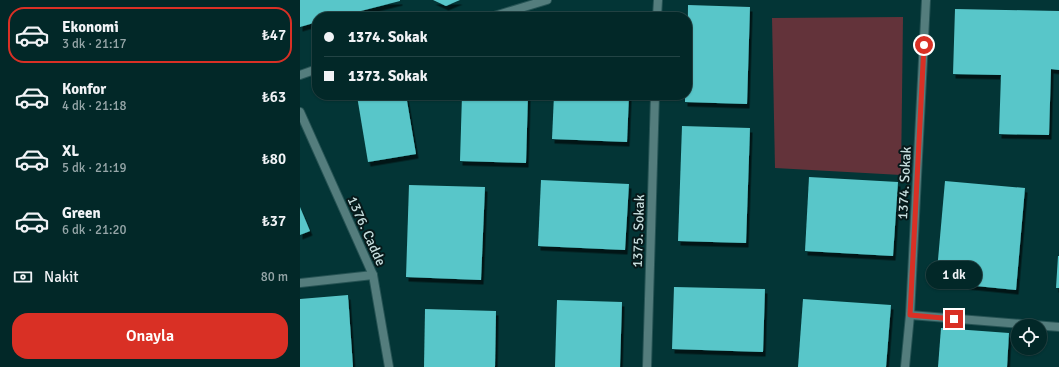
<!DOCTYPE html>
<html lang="tr">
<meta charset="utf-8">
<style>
body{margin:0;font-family:Signika,sans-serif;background:#103434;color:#f1f3f6;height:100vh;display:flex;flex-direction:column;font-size:15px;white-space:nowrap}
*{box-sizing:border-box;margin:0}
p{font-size:13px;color:#96a6a8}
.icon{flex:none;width:22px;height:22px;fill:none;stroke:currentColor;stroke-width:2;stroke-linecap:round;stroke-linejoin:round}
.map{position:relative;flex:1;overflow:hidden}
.sheet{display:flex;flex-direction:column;background:#022828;width:300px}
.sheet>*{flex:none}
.hud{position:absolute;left:12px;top:12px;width:380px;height:88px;border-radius:16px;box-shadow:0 1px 3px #0004,0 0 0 1px #234445;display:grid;align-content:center;height:88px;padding:0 12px;background:#022828}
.fabs{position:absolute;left:711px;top:319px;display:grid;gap:8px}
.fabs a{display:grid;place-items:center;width:36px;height:36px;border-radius:50%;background:#022828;box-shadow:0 1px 3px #0004,0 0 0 1px #234445;font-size:20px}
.end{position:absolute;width:18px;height:18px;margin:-9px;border:5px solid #d93025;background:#fff;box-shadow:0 0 0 2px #fff}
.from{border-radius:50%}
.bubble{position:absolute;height:28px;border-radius:14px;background:#022828;box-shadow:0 1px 3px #0004,0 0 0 1px #234445;font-size:13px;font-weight:600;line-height:28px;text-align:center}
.hud b{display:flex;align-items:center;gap:14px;height:38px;font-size:15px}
.hud b+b{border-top:1px solid #234445}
.hud i{width:10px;height:10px;background:#f1f3f6}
ul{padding:7px 0 0;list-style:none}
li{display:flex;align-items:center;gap:12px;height:56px;margin:0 8px 6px;padding:0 4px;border:2px solid transparent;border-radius:16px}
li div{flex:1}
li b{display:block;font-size:15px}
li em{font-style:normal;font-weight:600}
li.selected{border-color:#d93025}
li>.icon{width:36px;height:36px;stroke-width:1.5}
.pay{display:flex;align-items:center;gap:10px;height:44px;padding:0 12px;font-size:15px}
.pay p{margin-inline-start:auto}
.cta{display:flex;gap:8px;margin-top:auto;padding:8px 12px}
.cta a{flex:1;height:46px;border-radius:16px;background:#d93025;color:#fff;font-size:16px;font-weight:600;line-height:46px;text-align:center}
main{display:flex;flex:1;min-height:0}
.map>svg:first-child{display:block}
.green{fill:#63333a}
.building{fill:#58c6c9;filter:url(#shadow)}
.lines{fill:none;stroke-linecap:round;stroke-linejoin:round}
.minor-casing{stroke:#265354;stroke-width:10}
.minor{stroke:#547d7d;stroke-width:8}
.route{stroke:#d93025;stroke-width:5}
.labels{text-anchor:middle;stroke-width:4;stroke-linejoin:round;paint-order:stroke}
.street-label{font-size:14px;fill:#c7dede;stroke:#07191a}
</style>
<main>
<section class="sheet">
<ul>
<li class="selected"><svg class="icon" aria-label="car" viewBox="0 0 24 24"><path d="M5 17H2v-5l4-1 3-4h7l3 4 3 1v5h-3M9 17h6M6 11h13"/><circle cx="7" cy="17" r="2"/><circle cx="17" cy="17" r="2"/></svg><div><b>Ekonomi</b><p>3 dk · 21:17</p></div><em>₺47</em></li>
<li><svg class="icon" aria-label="car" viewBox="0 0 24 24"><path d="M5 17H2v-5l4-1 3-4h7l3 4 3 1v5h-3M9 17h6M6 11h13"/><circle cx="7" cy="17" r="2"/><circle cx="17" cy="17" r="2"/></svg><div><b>Konfor</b><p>4 dk · 21:18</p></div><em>₺63</em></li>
<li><svg class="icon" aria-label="car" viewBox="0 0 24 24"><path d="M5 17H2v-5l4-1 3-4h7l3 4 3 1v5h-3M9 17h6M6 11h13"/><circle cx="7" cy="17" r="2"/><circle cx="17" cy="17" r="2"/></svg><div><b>XL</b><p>5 dk · 21:19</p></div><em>₺80</em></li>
<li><svg class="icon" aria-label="car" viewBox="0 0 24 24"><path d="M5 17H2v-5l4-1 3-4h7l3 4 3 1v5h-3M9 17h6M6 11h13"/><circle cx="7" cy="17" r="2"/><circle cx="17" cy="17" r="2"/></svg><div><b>Green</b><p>6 dk · 21:20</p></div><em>₺37</em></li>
</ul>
<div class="pay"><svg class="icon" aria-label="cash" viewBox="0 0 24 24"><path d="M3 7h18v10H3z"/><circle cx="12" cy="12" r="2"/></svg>Nakit<p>80 m</p></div>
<div class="cta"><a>Onayla</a></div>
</section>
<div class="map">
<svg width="759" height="367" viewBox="0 0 759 367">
<defs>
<filter id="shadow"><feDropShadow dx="2.5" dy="4.5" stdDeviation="0" flood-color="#0009"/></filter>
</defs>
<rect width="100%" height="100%" fill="#033536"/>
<!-- green -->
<path class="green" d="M603 17 601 175 475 168 472 18Z"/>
<!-- building -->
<g class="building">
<path d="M0 0H100V1L37 17H17V22L0 27Z"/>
<path d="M133 0H160L146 6Z"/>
<path d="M388 5 450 7 447 104 385 102V95H387Z"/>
<path d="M655 9 759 11V70L751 69 749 135 699 134 701 75 653 74Z"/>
<path d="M60 95H106L116 154 68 162 57 96Z"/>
<path d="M162 95H228L226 163 160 161Z"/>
<path d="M254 95H329L327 142 252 139Z"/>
<path d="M382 126 450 128 446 243 378 241Z"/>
<path d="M509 177 598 182 593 256 505 251Z"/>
<path d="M241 180 329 184 325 250 238 246Z"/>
<path d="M645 181 725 188 716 290 636 282Z"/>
<path d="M109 185 185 187 181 280 106 277Z"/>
<path d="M0 207 10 231 0 235Z"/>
<path d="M758 256H759V288H756Z"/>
<path d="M374 287 465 289 463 352 372 349Z"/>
<path d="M48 295 53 367H0V299Z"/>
<path d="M503 299 591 305 586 367H498Z"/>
<path d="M257 300 322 302 320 367H255Z"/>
<path d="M125 309 196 311 195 367H124Z"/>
<path d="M641 328 709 333 707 367H638Z"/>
</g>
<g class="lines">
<defs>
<g id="minor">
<path d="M191 17 247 0"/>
<path d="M357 17 358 0"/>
<path d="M0 75 17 69"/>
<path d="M0 112 73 275 89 367"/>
<path d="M0 283 73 275"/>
<path d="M610 315 759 327"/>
<path d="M347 367 355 95"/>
<path d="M605 367 610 315 626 0"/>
</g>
</defs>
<!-- minor casing -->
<use href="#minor" class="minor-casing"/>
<!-- minor -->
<use href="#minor" class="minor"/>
</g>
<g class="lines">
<!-- route -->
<path class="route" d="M624 45 610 315 654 319"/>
</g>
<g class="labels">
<!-- street labels -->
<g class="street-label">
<text transform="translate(604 183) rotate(-87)" y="5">1374. Sokak</text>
<text transform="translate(67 231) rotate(66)" y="5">1376. Cadde</text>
<text transform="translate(338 231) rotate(-88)" y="5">1375. Sokak</text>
</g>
</g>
</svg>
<div class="fabs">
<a><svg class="icon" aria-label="locate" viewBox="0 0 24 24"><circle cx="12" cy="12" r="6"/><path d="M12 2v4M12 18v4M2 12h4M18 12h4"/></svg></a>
</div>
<i class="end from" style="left:624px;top:45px"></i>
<i class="end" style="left:654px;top:319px"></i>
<div class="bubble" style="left:626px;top:261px;width:56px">1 dk</div>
<div class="hud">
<b><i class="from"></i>1374. Sokak</b>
<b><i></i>1373. Sokak</b>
</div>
</div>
</main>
